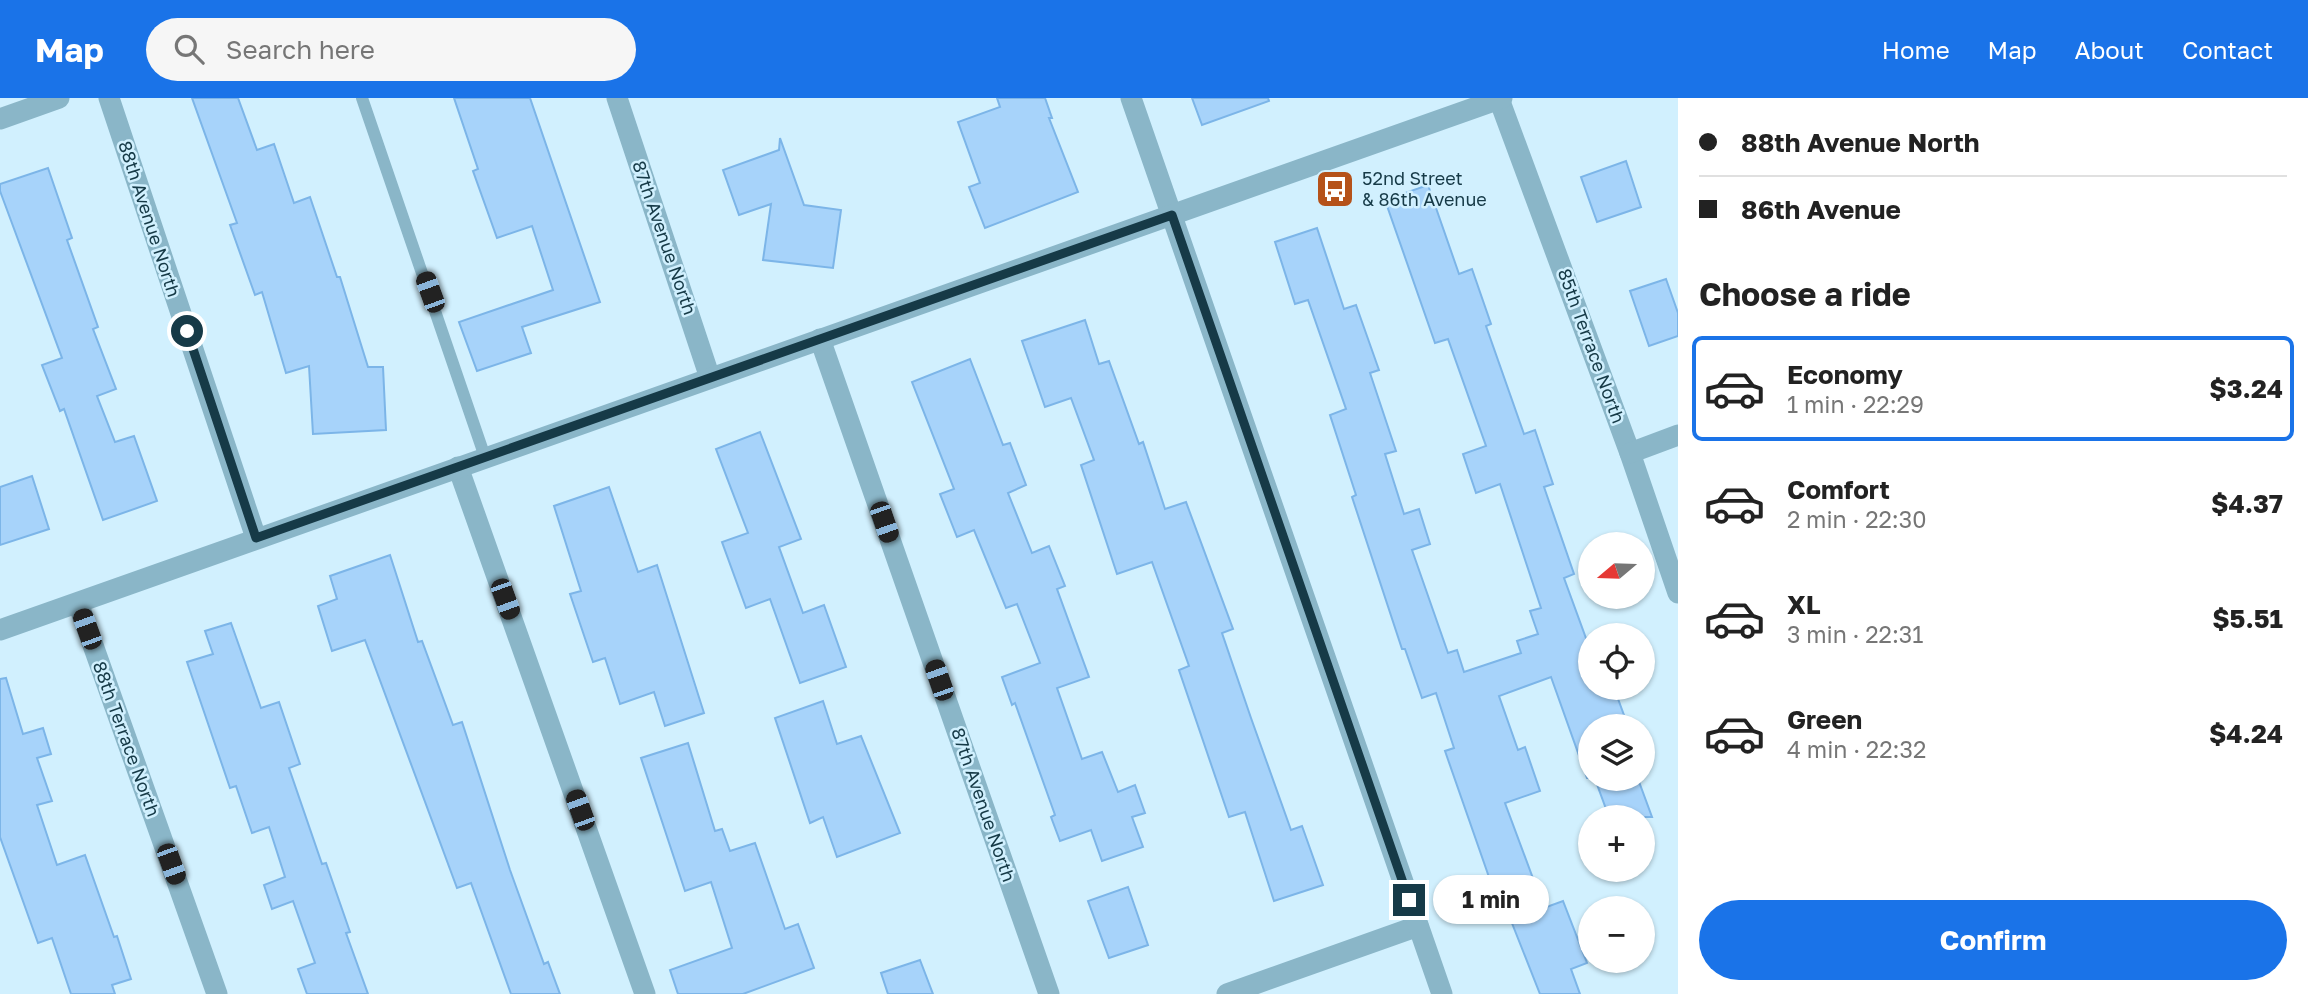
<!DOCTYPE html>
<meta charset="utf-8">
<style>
body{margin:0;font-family:"Golos Text",sans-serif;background:#f6f6f6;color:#222;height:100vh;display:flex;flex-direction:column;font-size:26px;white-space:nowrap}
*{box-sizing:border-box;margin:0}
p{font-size:23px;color:#767676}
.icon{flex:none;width:38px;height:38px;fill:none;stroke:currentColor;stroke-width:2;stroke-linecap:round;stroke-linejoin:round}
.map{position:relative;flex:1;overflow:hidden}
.drawer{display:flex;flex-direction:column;background:#fff;width:630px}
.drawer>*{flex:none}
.banner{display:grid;align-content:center;height:154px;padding:0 21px;background:#fff}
.needle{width:46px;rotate:251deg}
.fabs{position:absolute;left:1578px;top:434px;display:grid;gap:14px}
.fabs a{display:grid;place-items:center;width:77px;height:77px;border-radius:50%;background:#fff;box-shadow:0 2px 5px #0004;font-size:35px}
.end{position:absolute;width:32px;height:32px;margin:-16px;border:9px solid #163a47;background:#fff;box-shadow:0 0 0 4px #fff}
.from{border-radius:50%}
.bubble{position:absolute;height:49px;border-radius:24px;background:#fff;box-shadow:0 2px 5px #0004;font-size:23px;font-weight:700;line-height:49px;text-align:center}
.car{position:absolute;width:21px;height:42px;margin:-21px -10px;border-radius:9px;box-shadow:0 0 5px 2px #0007;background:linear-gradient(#222 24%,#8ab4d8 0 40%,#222 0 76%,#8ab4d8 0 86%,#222 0)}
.banner b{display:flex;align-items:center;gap:24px;height:66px;font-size:26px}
.banner b+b{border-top:2px solid #e0e0e0}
.banner i{width:18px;height:18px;background:#222}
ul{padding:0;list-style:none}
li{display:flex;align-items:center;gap:21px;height:105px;margin:0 14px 10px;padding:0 7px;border:4px solid transparent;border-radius:10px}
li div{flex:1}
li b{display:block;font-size:26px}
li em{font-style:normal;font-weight:700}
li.current{border-color:#1a73e8}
li>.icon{width:63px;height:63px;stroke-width:1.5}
h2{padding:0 21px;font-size:32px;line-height:84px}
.cta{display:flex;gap:14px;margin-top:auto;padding:14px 21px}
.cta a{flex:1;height:80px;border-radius:42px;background:#1a73e8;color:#fff;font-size:28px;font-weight:700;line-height:80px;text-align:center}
header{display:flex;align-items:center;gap:42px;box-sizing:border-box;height:98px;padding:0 35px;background:#1a73e8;color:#fff}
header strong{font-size:33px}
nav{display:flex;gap:38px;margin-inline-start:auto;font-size:24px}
.search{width:490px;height:63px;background:#f6f6f6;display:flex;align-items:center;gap:18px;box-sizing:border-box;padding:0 24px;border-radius:38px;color:#767676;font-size:26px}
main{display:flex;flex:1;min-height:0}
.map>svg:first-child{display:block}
.building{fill:#a7d3fa;stroke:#7cb5e8;stroke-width:2}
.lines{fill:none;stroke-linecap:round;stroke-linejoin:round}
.service{stroke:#8ab6c8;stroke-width:12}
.minor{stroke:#8ab6c8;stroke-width:21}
.tertiary{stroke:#8ab6c8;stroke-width:21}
.route{stroke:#163a47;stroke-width:9}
.labels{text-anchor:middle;stroke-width:5;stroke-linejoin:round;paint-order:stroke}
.poi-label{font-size:18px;fill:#163a47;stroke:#d1f0fe;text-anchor:start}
.street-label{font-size:18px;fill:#163a47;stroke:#d1f0fe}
</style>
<header>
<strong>Map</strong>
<div class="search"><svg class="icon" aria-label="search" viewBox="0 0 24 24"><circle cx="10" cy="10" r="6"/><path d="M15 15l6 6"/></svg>Search here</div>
<nav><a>Home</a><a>Map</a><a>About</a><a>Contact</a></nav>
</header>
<main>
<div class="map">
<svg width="1678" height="896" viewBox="0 0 1678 896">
<rect width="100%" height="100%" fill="#d1f0fe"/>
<!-- building -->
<g class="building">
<path d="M192 0H238L257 52 274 46 294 105 310 99 337 179H340L368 269H383L386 332 313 336 309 268 286 275 262 194 255 197 230 127 237 125Z"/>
<path d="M454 0H530L600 204 522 229 531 255 477 273 459 224 553 192 532 128 497 140 473 73 478 71Z"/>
<path d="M997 0H1045L1052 20H1049L1078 94 985 130 969 89 980 85 958 24 1000 9Z"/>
<path d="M1192 0H1268L1269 3 1202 27Z"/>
<path d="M780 40 804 107 841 112 833 170 763 162 771 106 739 117 723 72 779 52Z"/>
<path d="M1626 63 1641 109 1597 124 1581 79Z"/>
<path d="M48 70 72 140 67 142 98 229 93 231 116 291 97 298 115 344 134 338 157 403 103 422 64 311 60 313 42 267 62 260 0 93V86Z"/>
<path d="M1428 87 1459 176 1472 171 1491 226 1486 228 1524 336 1535 332 1553 386 1544 389 1574 476 1564 480 1591 554V590H1614L1628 628H1591V680H1587L1551 579 1499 598 1518 652 1525 649 1540 693 1505 705 1544 810 1563 803 1587 865 1571 871 1580 896H1540L1502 800 1497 802 1445 653 1454 650 1436 595 1422 600 1405 551H1402L1352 399 1356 397 1330 317 1346 311 1308 202 1295 206 1275 144 1317 130 1344 211 1356 207 1379 272 1370 275 1396 353 1385 356 1404 416 1419 411 1430 446 1412 452 1448 555 1457 552 1464 574 1521 555 1517 543 1538 536 1530 513 1541 510 1500 386 1476 395 1463 356 1486 348 1448 241 1435 245 1385 102Z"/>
<path d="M1666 181 1678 215V238L1649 248 1630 193Z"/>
<path d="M1085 222 1099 266 1109 263 1139 346 1143 344 1165 411 1186 404 1233 531 1222 535 1251 620 1291 732 1302 728 1323 787 1274 803 1245 714 1229 719 1179 572 1189 568 1152 464 1117 476 1081 367 1094 362 1071 300 1045 309 1022 243Z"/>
<path d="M970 261 1003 347 1010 345 1026 387 1008 395 1032 455 1049 448 1065 488 1057 491 1089 579 1057 590 1082 661 1102 654 1118 694 1135 687 1145 715 1132 719 1143 749 1102 763 1091 732 1060 743 1051 719 1055 717 1015 605 1012 607 1002 579 1040 565 1017 506 1006 510 974 432 957 439 940 396 954 391 912 284Z"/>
<path d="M760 334 801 441 779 449 803 515 824 507 846 569 800 585 770 501 746 510 722 444 748 435 716 351Z"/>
<path d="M32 378 49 431 0 447V389Z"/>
<path d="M609 389 638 474 657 467 704 615 665 628 654 594 620 606 605 560 593 564 570 496 581 493 554 408Z"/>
<path d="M390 457 418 544 422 543 453 627 462 624 510 772 544 866 548 864 560 896H511L471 785 457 790 365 542 332 553 318 508 337 501 330 478Z"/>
<path d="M231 525 261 610 279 604 300 666 289 670 322 766 326 765 350 834 346 835 368 896H307L298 871 315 865 293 803 272 811 264 787 285 779 269 729 252 735 236 688 230 690 187 564 213 556 205 533Z"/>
<path d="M6 580 23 636 43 630 51 656 37 660 52 703 37 707 57 767 85 757 114 839 117 838 131 881 112 887 115 896H71L52 840 38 845 0 739V581Z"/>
<path d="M823 603 837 646 861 638 900 735 837 759 823 719 810 725 775 620Z"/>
<path d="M688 645 715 733 722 731 730 753 755 745 785 831 798 826 814 870 743 896H678L670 872 732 850 711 784 685 793 641 660Z"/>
<path d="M1595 681H1638L1652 719H1609Z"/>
<path d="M1128 789 1148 847 1109 860 1088 803Z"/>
<path d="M920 862 933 896H888L881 875Z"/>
</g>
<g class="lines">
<!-- service -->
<path class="service" d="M362 0 485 359"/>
<!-- minor -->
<g class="minor">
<path d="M109 0 256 440"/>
<path d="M617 0 710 280"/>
<path d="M1499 1 1630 355 1678 495"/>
<path d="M0 21 59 0"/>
<path d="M820 241 1049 896"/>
<path d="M1630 355 1678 337"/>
<path d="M458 369 645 896"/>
<path d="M78 505 217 896"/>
<path d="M1227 896 1418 828"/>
</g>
<!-- tertiary -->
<g class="tertiary">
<path d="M1131 0 1442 896"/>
<path d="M0 532 1502 0"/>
</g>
</g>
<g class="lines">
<!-- route -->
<path class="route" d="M187 233 256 440 1172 117 1409 802"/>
</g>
<!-- icons -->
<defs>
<symbol id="bus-square" viewBox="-11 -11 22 22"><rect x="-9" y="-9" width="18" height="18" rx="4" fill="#b5521a" stroke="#d1f0fe"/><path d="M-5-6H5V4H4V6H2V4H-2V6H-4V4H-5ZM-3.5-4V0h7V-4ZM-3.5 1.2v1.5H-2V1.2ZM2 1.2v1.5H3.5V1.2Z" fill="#fff"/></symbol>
</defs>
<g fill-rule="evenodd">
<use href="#bus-square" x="1313" y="69" width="44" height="44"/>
</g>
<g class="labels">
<!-- poi labels -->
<g class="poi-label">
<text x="1362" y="87">52nd Street<tspan x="1362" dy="21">&amp; 86th Avenue</tspan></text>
</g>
<!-- street labels -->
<g class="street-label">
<text transform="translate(149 121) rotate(72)" y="6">88th Avenue North</text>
<text transform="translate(664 140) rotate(71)" y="6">87th Avenue North</text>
<text transform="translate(1591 248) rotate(70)" y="6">85th Terrace North</text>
<text transform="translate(126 641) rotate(70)" y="6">88th Terrace North</text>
<text transform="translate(983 707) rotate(71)" y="6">87th Avenue North</text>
</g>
</g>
</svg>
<div class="fabs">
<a><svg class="needle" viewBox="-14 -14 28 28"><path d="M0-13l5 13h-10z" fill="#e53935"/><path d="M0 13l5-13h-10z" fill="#767676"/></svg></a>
<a><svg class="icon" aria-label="locate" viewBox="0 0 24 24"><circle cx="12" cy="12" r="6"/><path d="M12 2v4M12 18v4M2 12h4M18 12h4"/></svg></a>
<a><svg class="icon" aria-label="layers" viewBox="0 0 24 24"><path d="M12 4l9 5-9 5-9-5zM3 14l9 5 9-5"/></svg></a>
<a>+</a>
<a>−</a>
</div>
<i class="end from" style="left:187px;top:233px"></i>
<i class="end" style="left:1409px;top:802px"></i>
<div class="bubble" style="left:1433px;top:777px;width:116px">1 min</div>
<i class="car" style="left:430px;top:194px;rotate:340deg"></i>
<i class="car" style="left:884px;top:424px;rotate:161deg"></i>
<i class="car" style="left:505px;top:501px;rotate:160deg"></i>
<i class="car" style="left:87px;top:531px;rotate:340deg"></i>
<i class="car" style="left:939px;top:582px;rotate:341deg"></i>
<i class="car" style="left:580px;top:712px;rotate:340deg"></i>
<i class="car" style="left:171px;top:766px;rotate:160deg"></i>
</div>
<section class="drawer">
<div class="banner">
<b><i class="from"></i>88th Avenue North</b>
<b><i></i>86th Avenue</b>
</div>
<h2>Choose a ride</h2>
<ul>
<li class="current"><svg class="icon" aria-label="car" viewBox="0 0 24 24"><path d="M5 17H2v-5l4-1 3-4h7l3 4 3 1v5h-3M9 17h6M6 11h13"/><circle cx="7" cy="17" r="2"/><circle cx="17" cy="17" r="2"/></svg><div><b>Economy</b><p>1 min · 22:29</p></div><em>$3.24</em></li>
<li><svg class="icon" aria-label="car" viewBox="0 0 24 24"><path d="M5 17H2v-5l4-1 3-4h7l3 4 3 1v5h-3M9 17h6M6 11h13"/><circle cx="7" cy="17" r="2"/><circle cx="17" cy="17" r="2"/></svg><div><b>Comfort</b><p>2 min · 22:30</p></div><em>$4.37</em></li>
<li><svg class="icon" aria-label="car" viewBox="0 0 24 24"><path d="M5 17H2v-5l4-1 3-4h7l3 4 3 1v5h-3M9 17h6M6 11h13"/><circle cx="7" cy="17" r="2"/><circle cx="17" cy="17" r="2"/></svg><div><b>XL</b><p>3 min · 22:31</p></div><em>$5.51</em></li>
<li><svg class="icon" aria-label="car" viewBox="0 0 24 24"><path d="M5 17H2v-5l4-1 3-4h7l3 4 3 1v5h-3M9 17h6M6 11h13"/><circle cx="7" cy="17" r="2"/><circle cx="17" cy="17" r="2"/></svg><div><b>Green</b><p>4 min · 22:32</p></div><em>$4.24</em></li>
</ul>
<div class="cta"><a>Confirm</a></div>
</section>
</main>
